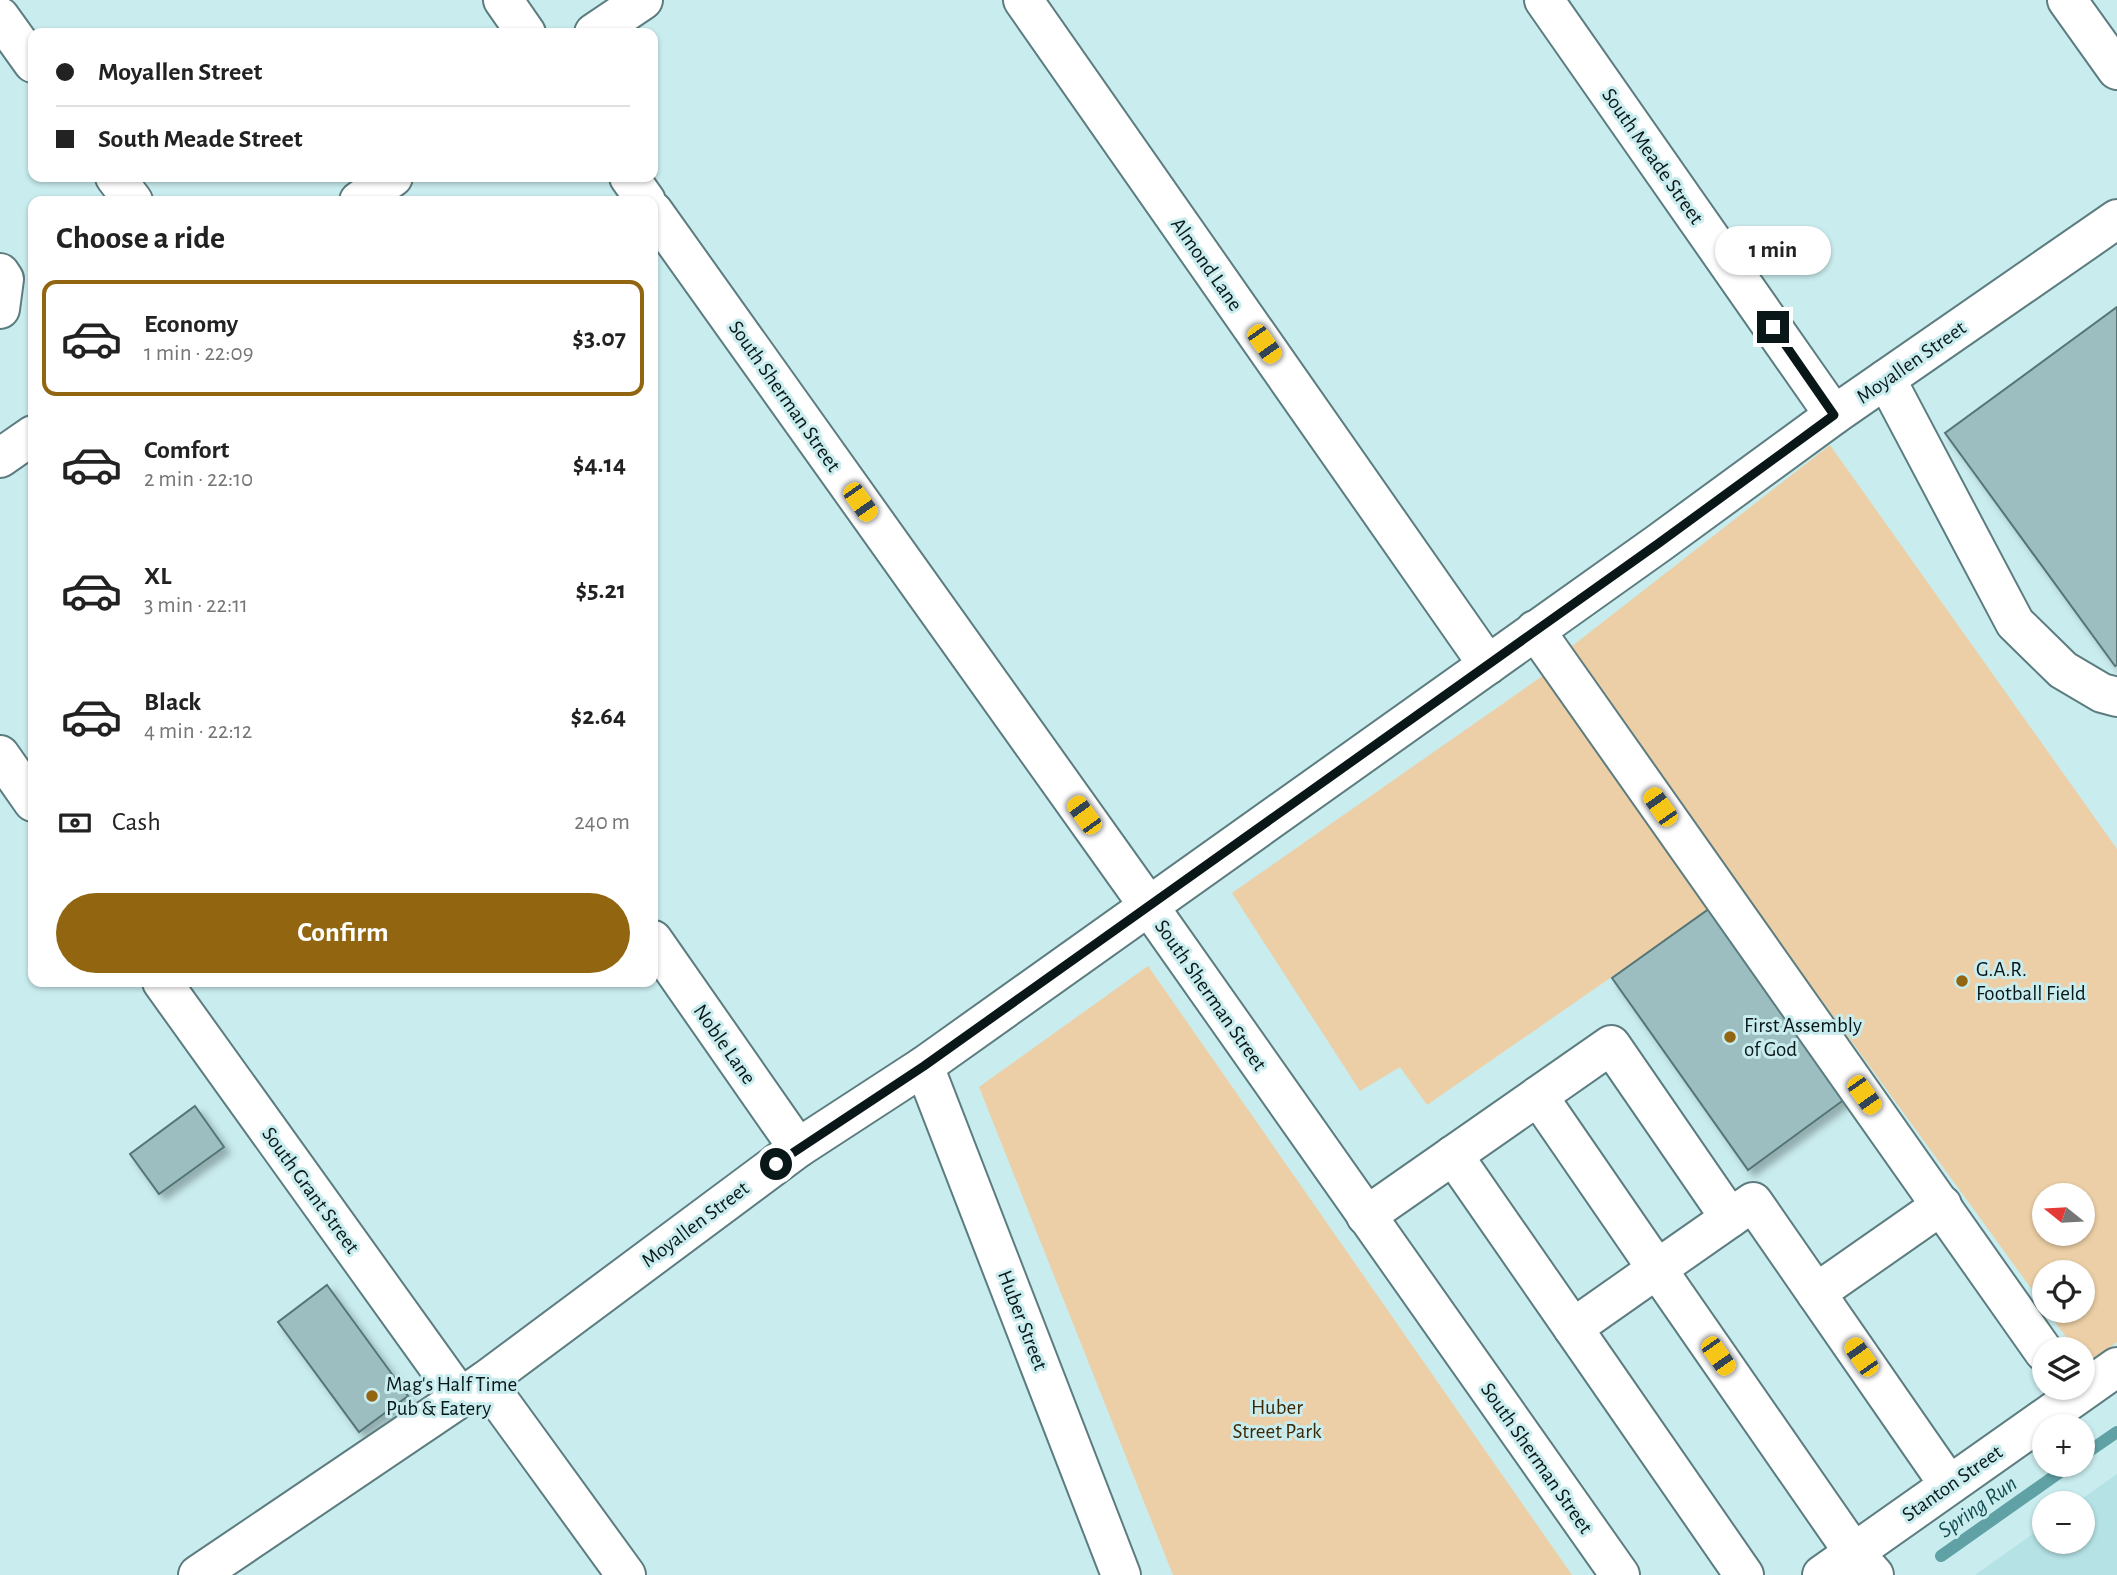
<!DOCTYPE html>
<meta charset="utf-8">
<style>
body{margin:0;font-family:"Alegreya Sans",sans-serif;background:#f6f6f6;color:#222;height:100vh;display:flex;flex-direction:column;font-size:26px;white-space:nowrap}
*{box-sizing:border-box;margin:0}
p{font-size:23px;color:#767676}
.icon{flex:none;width:38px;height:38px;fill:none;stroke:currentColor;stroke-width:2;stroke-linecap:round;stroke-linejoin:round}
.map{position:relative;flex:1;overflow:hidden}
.side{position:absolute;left:28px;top:196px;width:630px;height:791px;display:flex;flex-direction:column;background:#fff;border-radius:14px;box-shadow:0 2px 5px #0004}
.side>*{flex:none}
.top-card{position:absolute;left:28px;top:28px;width:630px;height:154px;border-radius:14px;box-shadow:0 2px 5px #0004;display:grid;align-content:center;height:154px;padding:0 28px;background:#fff}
.needle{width:46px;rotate:288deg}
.tools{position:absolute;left:2032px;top:1183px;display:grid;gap:14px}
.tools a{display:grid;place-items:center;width:63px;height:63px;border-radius:50%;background:#fff;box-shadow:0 2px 5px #0004;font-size:35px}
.end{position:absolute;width:32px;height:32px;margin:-16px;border:9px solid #0a1718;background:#fff;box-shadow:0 0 0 4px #fff}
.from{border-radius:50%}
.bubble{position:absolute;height:49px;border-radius:24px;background:#fff;box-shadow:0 2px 5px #0004;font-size:23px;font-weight:700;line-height:49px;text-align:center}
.car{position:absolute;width:21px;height:42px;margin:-21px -10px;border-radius:9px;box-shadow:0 0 5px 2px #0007;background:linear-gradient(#f5c518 24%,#345 0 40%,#f5c518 0 76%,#345 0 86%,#f5c518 0)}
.top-card b{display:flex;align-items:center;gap:24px;height:66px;font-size:26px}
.top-card b+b{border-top:2px solid #e0e0e0}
.top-card i{width:18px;height:18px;background:#222}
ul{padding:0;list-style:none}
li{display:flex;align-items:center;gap:21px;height:116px;margin:0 14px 10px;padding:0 14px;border:4px solid transparent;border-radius:14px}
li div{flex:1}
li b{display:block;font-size:26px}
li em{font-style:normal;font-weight:700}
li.selected{border-color:#926510}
li>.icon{width:63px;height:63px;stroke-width:1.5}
h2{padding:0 28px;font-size:32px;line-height:84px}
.pay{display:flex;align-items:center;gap:18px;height:77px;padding:0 28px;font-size:26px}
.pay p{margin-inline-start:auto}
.cta{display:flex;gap:14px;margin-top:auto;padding:14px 28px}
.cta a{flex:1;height:80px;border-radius:42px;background:#926510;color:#fff;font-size:28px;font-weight:700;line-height:80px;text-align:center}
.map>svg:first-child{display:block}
.built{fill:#b5e2e5}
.green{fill:#eccfa6;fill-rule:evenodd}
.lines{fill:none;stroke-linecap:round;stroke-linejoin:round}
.stream{stroke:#60a1a6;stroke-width:12}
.building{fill:#9cbec0;stroke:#557577;stroke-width:2;filter:url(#shadow)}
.minor-casing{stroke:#5c7c7f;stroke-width:42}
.minor{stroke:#fff;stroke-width:38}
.route{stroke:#0a1718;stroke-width:9}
.poi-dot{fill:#926510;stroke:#c9ecee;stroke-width:2.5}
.labels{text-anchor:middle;stroke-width:6;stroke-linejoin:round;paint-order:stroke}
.street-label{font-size:21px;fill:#0a1718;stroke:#c9ecee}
.poi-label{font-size:21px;fill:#0a1718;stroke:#c9ecee;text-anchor:start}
.park-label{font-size:21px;fill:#3d2804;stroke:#c9ecee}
.water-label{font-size:23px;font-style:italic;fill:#124d51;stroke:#c9ecee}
</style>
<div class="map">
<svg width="2117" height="1575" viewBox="0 0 2117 1575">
<defs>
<filter id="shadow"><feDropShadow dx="6" dy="6" stdDeviation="3.5" flood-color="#0004"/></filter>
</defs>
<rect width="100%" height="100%" fill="#c9ecee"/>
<!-- built -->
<path class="built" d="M2117 1474V1575H1975L2044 1526V1542H2082V1503H2076Z"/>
<!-- green -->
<g class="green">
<path d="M1830 445 2117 849V1342L2086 1365 2083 1359 2082 1349H2075L2047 1311H2082V1272H2044V1306L1740 888 1427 1105 1400 1067 1360 1091 1232 893 1571 656 1567 650ZM2044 1195H2082V1234H2044Z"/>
<path d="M1148 966 1572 1575H1173L979 1087Z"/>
</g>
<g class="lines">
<!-- stream -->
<g class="stream">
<path d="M2082 1456 2117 1432"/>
<path d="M1941 1556 2070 1465"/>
</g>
</g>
<!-- building -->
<g class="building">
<path d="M2117 307V665L2115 666 1945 433Z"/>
<path d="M1713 906 1849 1096 1748 1170 1612 978Z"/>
<path d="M195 1106 224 1147 159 1194 130 1154Z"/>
<path d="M327 1285 408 1396 359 1432 278 1322Z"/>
</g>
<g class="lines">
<defs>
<g id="minor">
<path d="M503 0 526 33"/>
<path d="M1023 0 1488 665"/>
<path d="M1544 0 1834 415"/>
<path d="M2067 0 2117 70"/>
<path d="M0 17 33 63"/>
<path d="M594 33 643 0"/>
<path d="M115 177 133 201"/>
<path d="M629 177 646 201"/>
<path d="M359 201 393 177"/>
<path d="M653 211 1148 905 1620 1575"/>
<path d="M0 273 4 279 0 309"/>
<path d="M1886 379 2015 623 2063 670 2102 693 2117 697"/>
<path d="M0 458 33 435"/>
<path d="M1535 630 2044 1352"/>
<path d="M0 755 33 802"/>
<path d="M653 940 798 1148"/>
<path d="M162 982 460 1397"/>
<path d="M924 1066 1121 1575"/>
<path d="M1538 1096 1657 1269 1730 1218"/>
<path d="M1453 1155 1573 1328 1657 1269 1854 1553 1874 1575"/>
<path d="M1366 1216 1611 1045 1730 1218 1753 1202 1949 1485"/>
<path d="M1816 1293 1942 1205"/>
<path d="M1573 1328 1744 1575"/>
<path d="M485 1381 626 1575"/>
<path d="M198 1575 485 1381 798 1148 924 1066 1659 543 1834 415 2117 219"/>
<path d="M1822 1575 2117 1367"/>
</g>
</defs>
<!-- minor casing -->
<use href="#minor" class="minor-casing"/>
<!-- minor -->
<use href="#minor" class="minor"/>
</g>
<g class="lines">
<!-- route -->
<path class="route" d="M776 1164 924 1066 1659 543 1834 415 1773 327"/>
</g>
<!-- markers -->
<g class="poi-dot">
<circle cx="1962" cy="981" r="7"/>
<circle cx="1730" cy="1037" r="7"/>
<circle cx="372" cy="1396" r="7"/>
</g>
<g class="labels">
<!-- street labels -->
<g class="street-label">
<text transform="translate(1653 156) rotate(55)" y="7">South Meade Street</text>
<text transform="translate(1207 264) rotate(55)" y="7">Almond Lane</text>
<text transform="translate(1911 362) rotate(-35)" y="7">Moyallen Street</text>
<text transform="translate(785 396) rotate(55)" y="7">South Sherman Street</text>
<text transform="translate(1211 995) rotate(55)" y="7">South Sherman Street</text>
<text transform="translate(725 1044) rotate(55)" y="7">Noble Lane</text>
<text transform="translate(311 1190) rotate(54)" y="7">South Grant Street</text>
<text transform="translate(695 1224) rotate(-37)" y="7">Moyallen Street</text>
<text transform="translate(1023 1320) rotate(69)" y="7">Huber Street</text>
<text transform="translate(1537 1458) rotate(55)" y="7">South Sherman Street</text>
<text transform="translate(1952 1483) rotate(-35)" y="7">Stanton Street</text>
</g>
<!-- poi labels -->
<g class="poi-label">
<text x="1976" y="976">G.A.R.<tspan x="1976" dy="24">Football Field</tspan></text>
<text x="1744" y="1032">First Assembly<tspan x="1744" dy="24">of God</tspan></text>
<text x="386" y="1391">Mag's Half Time<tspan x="386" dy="24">Pub &amp; Eatery</tspan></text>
</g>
<!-- park labels -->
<g class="park-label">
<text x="1277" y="1414">Huber<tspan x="1277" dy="24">Street Park</tspan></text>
</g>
<!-- water labels -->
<g class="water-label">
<text transform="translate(1977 1506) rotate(-35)" y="8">Spring Run</text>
</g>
</g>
</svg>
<div class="tools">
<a><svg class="needle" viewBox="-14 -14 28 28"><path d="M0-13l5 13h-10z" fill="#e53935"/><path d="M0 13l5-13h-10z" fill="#767676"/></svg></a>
<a><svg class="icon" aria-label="locate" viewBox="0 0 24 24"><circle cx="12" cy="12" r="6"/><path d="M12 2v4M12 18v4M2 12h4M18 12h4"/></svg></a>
<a><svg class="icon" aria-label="layers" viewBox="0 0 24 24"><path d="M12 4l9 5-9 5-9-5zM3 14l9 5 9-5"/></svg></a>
<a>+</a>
<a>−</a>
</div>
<i class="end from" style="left:776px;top:1164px"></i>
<i class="end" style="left:1773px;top:327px"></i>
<div class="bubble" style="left:1715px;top:226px;width:116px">1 min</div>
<i class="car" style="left:1264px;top:344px;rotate:145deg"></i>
<i class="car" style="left:860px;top:502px;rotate:145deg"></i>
<i class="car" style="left:1660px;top:807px;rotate:325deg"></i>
<i class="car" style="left:1084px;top:815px;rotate:324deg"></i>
<i class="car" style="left:1864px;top:1095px;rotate:145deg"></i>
<i class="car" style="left:1718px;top:1356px;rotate:145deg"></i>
<i class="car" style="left:1861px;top:1357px;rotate:325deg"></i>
<div class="top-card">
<b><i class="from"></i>Moyallen Street</b>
<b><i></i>South Meade Street</b>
</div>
<section class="side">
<h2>Choose a ride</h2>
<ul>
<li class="selected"><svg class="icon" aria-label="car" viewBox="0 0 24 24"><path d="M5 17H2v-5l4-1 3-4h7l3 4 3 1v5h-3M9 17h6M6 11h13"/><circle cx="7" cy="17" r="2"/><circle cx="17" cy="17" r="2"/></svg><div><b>Economy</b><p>1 min · 22:09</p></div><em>$3.07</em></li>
<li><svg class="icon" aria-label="car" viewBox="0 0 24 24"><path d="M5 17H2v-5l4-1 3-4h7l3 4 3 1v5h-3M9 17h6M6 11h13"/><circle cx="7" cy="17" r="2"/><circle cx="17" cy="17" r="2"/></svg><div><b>Comfort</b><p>2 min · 22:10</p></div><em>$4.14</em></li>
<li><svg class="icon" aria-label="car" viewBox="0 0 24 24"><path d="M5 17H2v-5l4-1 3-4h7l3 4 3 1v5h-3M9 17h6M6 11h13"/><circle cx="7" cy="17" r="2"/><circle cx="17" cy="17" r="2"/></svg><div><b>XL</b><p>3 min · 22:11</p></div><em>$5.21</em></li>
<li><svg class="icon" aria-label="car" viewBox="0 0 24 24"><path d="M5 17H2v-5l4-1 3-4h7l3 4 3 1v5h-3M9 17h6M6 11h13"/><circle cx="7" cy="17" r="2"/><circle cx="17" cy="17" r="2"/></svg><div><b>Black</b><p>4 min · 22:12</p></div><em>$2.64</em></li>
</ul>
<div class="pay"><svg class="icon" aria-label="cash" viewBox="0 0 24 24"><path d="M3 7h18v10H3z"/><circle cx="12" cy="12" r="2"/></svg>Cash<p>240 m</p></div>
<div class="cta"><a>Confirm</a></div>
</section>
</div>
